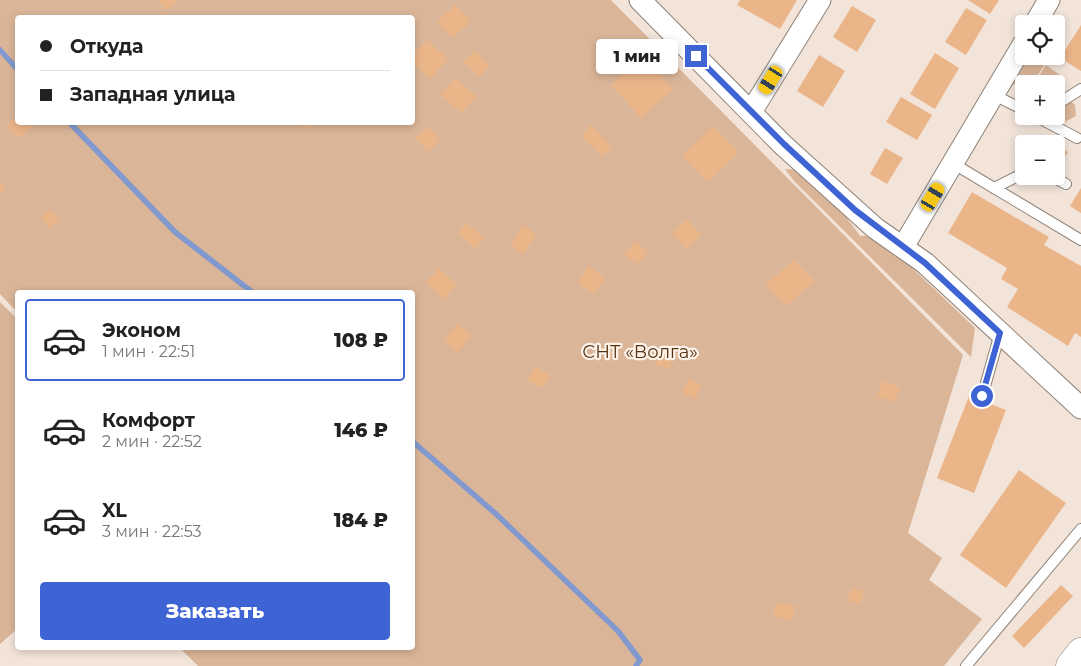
<!DOCTYPE html>
<html lang="ru">
<meta charset="utf-8">
<style>
body{margin:0;font-family:Montserrat,sans-serif;background:#f6f6f6;color:#222;height:100vh;display:flex;flex-direction:column;font-size:19px;white-space:nowrap}
*{box-sizing:border-box;margin:0}
p{font-size:16px;color:#767676}
.icon{flex:none;width:28px;height:28px;fill:none;stroke:currentColor;stroke-width:2;stroke-linecap:round;stroke-linejoin:round}
.map{position:relative;flex:1;overflow:hidden}
.drawer{position:absolute;left:15px;top:290px;width:400px;height:360px;display:flex;flex-direction:column;background:#fff;border-radius:5px;box-shadow:0 2px 8px #0003}
.drawer>*{flex:none}
.hud{position:absolute;left:15px;top:15px;width:400px;height:110px;border-radius:5px;box-shadow:0 2px 8px #0003;display:grid;align-content:center;height:110px;padding:0 25px;background:#fff}
.buttons{position:absolute;left:1015px;top:15px;display:grid;gap:10px}
.buttons a{display:grid;place-items:center;width:50px;height:50px;border-radius:5px;background:#fff;box-shadow:0 2px 8px #0003;font-size:25px}
.end{position:absolute;width:22px;height:22px;margin:-11px;border:6px solid #3d63d5;background:#fff;box-shadow:0 0 0 2px #fff}
.from{border-radius:50%}
.bubble{position:absolute;height:35px;border-radius:5px;background:#fff;box-shadow:0 2px 8px #0003;font-size:16px;font-weight:800;line-height:35px;text-align:center}
.car{position:absolute;width:15px;height:30px;margin:-15px -8px;border-radius:6px;box-shadow:0 0 4px 1px #0007;background:linear-gradient(#f5c518 24%,#345 0 40%,#f5c518 0 76%,#345 0 86%,#f5c518 0)}
.hud b{display:flex;align-items:center;gap:18px;height:48px;font-size:19px}
.hud b+b{border-top:1px solid #e0e0e0}
.hud i{width:12px;height:12px;background:#222}
ul{padding:9px 0 0;list-style:none}
li{display:flex;align-items:center;gap:15px;height:82px;margin:0 10px 8px;padding:0 15px;border:2px solid transparent;border-radius:5px}
li div{flex:1}
li b{display:block;font-size:19px}
li em{font-style:normal;font-weight:800}
li.selected{border-color:#3d63d5}
li>.icon{width:45px;height:45px;stroke-width:1.5}
.action{display:flex;gap:10px;margin-top:auto;padding:10px 25px}
.action a{flex:1;height:58px;border-radius:5px;background:#3d63d5;color:#fff;font-size:20px;font-weight:800;line-height:58px;text-align:center}
.map>svg:first-child{display:block}
.green{fill:#dab598;fill-rule:evenodd}
.lines{fill:none;stroke-linecap:round;stroke-linejoin:round}
.stream{stroke:#8199cf;stroke-width:5.5}
.building{fill:#ebb58a}
.service-casing{stroke:#8e8176;stroke-width:12}
.minor-casing{stroke:#8e8176;stroke-width:23}
.secondary-casing{stroke:#8e8176;stroke-width:29}
.service{stroke:#fff;stroke-width:10}
.minor{stroke:#fff;stroke-width:21}
.secondary{stroke:#fff;stroke-width:28}
.route{stroke:#3d63d5;stroke-width:6}
.labels{text-anchor:middle;stroke-width:4.5;stroke-linejoin:round;paint-order:stroke}
.park-label{font-size:18px;fill:#573313;stroke:#fef2e9}
</style>
<div class="map">
<svg width="1081" height="666" viewBox="0 0 1081 666">
<rect width="100%" height="100%" fill="#f3e4d9"/>
<!-- green -->
<g class="green">
<path d="M0 0H611L963 355 908 533 942 558 929 580 982 619 944 666H198L180 648H412V292H18L17 312 0 294ZM18 18H412V122H18Z"/>
<path d="M1024 56H1049L1040 72 1028 84H1024V87L1008 83Z"/>
<path d="M1046 65 1064 78 1056 89V84H1043L1037 79Z"/>
<path d="M1056 94H1062L1075 105 1076 116 1061 124 1046 125 1042 116H1056Z"/>
<path d="M785 169 802 170 835 202 860 236 878 235 975 328 971 357 794 181Z"/>
<path d="M0 302 17 319 18 628 0 644Z"/>
</g>
<g class="lines">
<!-- stream -->
<g class="stream">
<path d="M0 50 18 70"/>
<path d="M69 122 175 232 252 292"/>
<path d="M412 441 495 513 618 631 640 660 636 666"/>
</g>
</g>
<!-- building -->
<g class="building">
<path d="M159 0H176L178 2 165 10Z"/>
<path d="M740 0H797L780 29 737 5Z"/>
<path d="M968 0H999L990 14Z"/>
<path d="M455 5 471 21 453 38 437 22Z"/>
<path d="M852 6 876 20 857 52 833 37Z"/>
<path d="M966 8 987 20 966 55 945 42Z"/>
<path d="M1081 25V71L1060 58Z"/>
<path d="M427 40 448 59 430 79 412 62V55Z"/>
<path d="M475 51 490 66 479 77 463 62Z"/>
<path d="M935 53 959 68 935 109 910 94Z"/>
<path d="M819 55 845 71 823 107 797 91Z"/>
<path d="M642 56 673 89 641 118 611 85Z"/>
<path d="M455 78 476 96 462 113 440 95Z"/>
<path d="M901 97 932 115 917 140 886 122Z"/>
<path d="M18 115V122H27L32 127 19 138 6 125Z"/>
<path d="M298 122H314L306 131Z"/>
<path d="M591 125 612 147 603 157 581 136Z"/>
<path d="M713 126 739 152 708 182 682 156Z"/>
<path d="M427 127 440 139 429 152 415 138Z"/>
<path d="M1041 135 1055 144H1035Z"/>
<path d="M1056 144 1068 152 1056 170Z"/>
<path d="M885 148 903 158 887 184 870 174Z"/>
<path d="M0 182 6 188 0 194Z"/>
<path d="M1081 188V213L1070 206Z"/>
<path d="M972 192 1049 237 1044 245 1081 266V337L1075 333 1068 346 1007 307 1018 289 1001 279 1007 268 948 233Z"/>
<path d="M50 210 59 219 50 228 41 218Z"/>
<path d="M687 219 701 235 686 249 672 233Z"/>
<path d="M466 223 484 238 475 249 458 233Z"/>
<path d="M522 225 536 234 524 254 511 246Z"/>
<path d="M635 241 648 252 638 264 624 254Z"/>
<path d="M794 260 815 281 786 306 765 285Z"/>
<path d="M588 266 605 278 594 294 578 284Z"/>
<path d="M439 268 457 285 444 299 426 283Z"/>
<path d="M458 324 472 336 457 353 444 340Z"/>
<path d="M662 346 676 353 669 369 655 365Z"/>
<path d="M535 366 551 376 542 388 527 380Z"/>
<path d="M689 378 702 385 695 399 682 392Z"/>
<path d="M883 380 900 388 894 402 877 396Z"/>
<path d="M969 396 1006 410 974 493 937 478Z"/>
<path d="M1019 470 1066 503 1006 588 960 555Z"/>
<path d="M1061 585 1073 596 1024 648 1012 636Z"/>
<path d="M851 588 864 592 860 604 848 600Z"/>
<path d="M778 602 796 607 791 621 773 615Z"/>
</g>
<g class="lines">
<defs>
<g id="service">
<path d="M994 95 1024 110"/>
<path d="M1056 105 1081 89"/>
<path d="M1035 116 1077 138"/>
<path d="M954 164 1081 240"/>
<path d="M1051 176 1066 184"/>
<path d="M994 188 1024 173"/>
<path d="M982 397 1000 333"/>
<path d="M966 666 1081 529"/>
</g>
<g id="minor">
<path d="M640 0 783 145 875 228 925 263 1081 408"/>
<path d="M1035 24 1049 0"/>
<path d="M751 112 820 0"/>
<path d="M903 247 1024 43"/>
</g>
<path id="secondary" d="M1070 666 1081 652"/>
</defs>
<!-- service casing -->
<use href="#service" class="service-casing"/>
<!-- minor casing -->
<use href="#minor" class="minor-casing"/>
<!-- secondary casing -->
<use href="#secondary" class="secondary-casing"/>
<!-- service -->
<use href="#service" class="service"/>
<!-- minor -->
<use href="#minor" class="minor"/>
<!-- secondary -->
<use href="#secondary" class="secondary"/>
</g>
<g class="lines">
<!-- route -->
<path class="route" d="M696 56 784 144 855 210 925 263 1000 333 982 396"/>
</g>
<g class="labels">
<!-- park labels -->
<g class="park-label">
<text x="640" y="358">СНТ «Волга»</text>
</g>
</g>
</svg>
<div class="buttons">
<a><svg class="icon" aria-label="locate" viewBox="0 0 24 24"><circle cx="12" cy="12" r="6"/><path d="M12 2v4M12 18v4M2 12h4M18 12h4"/></svg></a>
<a>+</a>
<a>−</a>
</div>
<i class="end from" style="left:982px;top:396px"></i>
<i class="end" style="left:696px;top:56px"></i>
<div class="bubble" style="left:596px;top:39px;width:82px">1 мин</div>
<i class="car" style="left:771px;top:80px;rotate:212deg"></i>
<i class="car" style="left:933px;top:197px;rotate:31deg"></i>
<div class="hud">
<b><i class="from"></i>Откуда</b>
<b><i></i>Западная улица</b>
</div>
<section class="drawer">
<ul>
<li class="selected"><svg class="icon" aria-label="car" viewBox="0 0 24 24"><path d="M5 17H2v-5l4-1 3-4h7l3 4 3 1v5h-3M9 17h6M6 11h13"/><circle cx="7" cy="17" r="2"/><circle cx="17" cy="17" r="2"/></svg><div><b>Эконом</b><p>1 мин · 22:51</p></div><em>108 ₽</em></li>
<li><svg class="icon" aria-label="car" viewBox="0 0 24 24"><path d="M5 17H2v-5l4-1 3-4h7l3 4 3 1v5h-3M9 17h6M6 11h13"/><circle cx="7" cy="17" r="2"/><circle cx="17" cy="17" r="2"/></svg><div><b>Комфорт</b><p>2 мин · 22:52</p></div><em>146 ₽</em></li>
<li><svg class="icon" aria-label="car" viewBox="0 0 24 24"><path d="M5 17H2v-5l4-1 3-4h7l3 4 3 1v5h-3M9 17h6M6 11h13"/><circle cx="7" cy="17" r="2"/><circle cx="17" cy="17" r="2"/></svg><div><b>XL</b><p>3 мин · 22:53</p></div><em>184 ₽</em></li>
</ul>
<div class="action"><a>Заказать</a></div>
</section>
</div>
